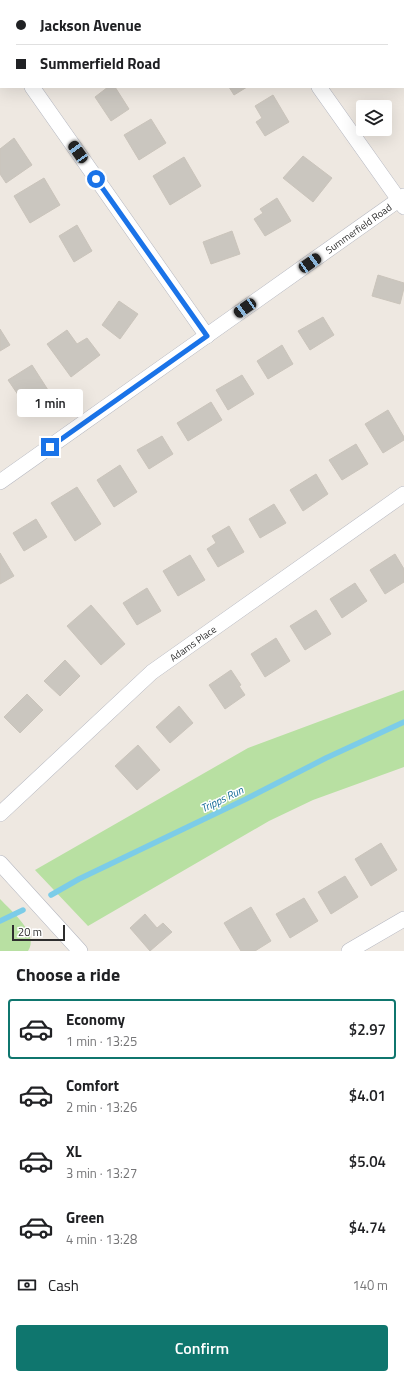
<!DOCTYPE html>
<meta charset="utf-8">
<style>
body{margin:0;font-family:"Titillium Web",sans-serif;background:#f2f2f2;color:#202124;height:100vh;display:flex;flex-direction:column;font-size:15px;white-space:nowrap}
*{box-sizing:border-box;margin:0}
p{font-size:13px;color:#757577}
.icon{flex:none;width:22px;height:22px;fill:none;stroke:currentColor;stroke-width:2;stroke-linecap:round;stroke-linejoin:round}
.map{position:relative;height:951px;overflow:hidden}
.drawer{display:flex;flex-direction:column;background:#fff;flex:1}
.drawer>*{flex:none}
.top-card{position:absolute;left:0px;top:0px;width:404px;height:88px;box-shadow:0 4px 16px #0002;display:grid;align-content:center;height:88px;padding:0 16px;background:#fff}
.controls{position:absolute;left:356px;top:100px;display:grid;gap:8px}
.controls a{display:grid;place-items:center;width:36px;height:36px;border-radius:4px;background:#fff;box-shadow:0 4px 16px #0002;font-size:20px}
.scale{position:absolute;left:12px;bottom:10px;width:53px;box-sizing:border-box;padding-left:4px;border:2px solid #2e2e2e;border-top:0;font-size:11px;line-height:14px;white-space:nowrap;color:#2e2e2e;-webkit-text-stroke:3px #fff;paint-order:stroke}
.end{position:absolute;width:18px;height:18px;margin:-9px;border:5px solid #1a73e8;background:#fff;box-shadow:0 0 0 2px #fff}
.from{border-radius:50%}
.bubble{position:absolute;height:28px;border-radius:4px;background:#fff;box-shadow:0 4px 16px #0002;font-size:13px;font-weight:600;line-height:28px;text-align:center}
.car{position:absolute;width:12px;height:24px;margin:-12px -6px;border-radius:5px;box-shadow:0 0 3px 1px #0007;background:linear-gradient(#222 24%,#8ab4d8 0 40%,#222 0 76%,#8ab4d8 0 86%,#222 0)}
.top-card b{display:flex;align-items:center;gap:14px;height:38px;font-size:15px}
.top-card b+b{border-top:1px solid #e0e0e0}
.top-card i{width:10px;height:10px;background:#202124}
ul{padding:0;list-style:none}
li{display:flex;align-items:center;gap:12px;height:60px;margin:0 8px 6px;padding:0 8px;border:2px solid transparent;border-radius:4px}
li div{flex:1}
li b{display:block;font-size:15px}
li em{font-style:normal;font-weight:600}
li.current{border-color:#0f766e}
li>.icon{width:36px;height:36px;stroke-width:1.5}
h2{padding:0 16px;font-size:18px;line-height:48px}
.pay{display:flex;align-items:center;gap:10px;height:44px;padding:0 16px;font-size:15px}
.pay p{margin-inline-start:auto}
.cta{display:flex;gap:8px;margin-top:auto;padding:8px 16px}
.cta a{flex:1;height:46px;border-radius:4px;background:#0f766e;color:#fff;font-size:16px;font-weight:600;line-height:46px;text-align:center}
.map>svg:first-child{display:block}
.grass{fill:#b8e0a2}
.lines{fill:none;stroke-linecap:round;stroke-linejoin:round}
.stream{stroke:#7ccce8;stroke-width:5.5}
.building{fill:#cac6bf;stroke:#cac4bb}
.street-casing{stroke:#b5b7c0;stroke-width:16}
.street{stroke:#fff;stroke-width:15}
.route{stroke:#1a73e8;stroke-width:5}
.labels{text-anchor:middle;stroke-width:3;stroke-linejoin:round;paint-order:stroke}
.street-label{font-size:10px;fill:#2e2e2e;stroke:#fff}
.water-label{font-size:11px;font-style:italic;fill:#176d98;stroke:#fff}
</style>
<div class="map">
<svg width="404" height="951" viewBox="0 0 404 951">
<rect width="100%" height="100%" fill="#eee8e1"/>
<!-- grass -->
<g class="grass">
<path d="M404 690V767L313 800 269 821 88 926 35 870 248 748Z"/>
<path d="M0 899C11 911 40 934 28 951H0Z"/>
</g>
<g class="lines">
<!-- stream -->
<g class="stream">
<path d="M51 895 79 879 246 799 326 758 404 722"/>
<path d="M0 921 23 910"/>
</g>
</g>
<!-- building -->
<g class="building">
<path d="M108 87H115L129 109 111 121 95 97Z"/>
<path d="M229 87H247L234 95Z"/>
<path d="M273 95 289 122 265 136 256 122 262 118 255 106Z"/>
<path d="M151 119 166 143 139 160 124 135Z"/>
<path d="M14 138 32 165 6 183 0 174V149Z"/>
<path d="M303 156 332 178 313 202 283 178Z"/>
<path d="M184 157 201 186 170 205 153 176Z"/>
<path d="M44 178 60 205 30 223 14 196Z"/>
<path d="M277 198 291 221 265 236 254 219 263 213 260 209Z"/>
<path d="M77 225 92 251 74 262 59 236Z"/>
<path d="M232 231 240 254 211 264 203 242Z"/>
<path d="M378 275 404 283V288L400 304 372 296Z"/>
<path d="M119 301 138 314 120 339 102 325Z"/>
<path d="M323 317 334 335 310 350 298 331Z"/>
<path d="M0 329 10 345 0 351Z"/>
<path d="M67 330 77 344 87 338 100 355 71 377 47 344Z"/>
<path d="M282 345 293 364 268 379 257 361Z"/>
<path d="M32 365 48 390 25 405 8 380Z"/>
<path d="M242 375 254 394 228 410 216 390Z"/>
<path d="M211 402 222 420 188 441 177 423Z"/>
<path d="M388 410 404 437V440L383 453 365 424Z"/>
<path d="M162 436 173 454 149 469 137 450Z"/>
<path d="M356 444 368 464 342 480 329 460Z"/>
<path d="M120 465 137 492 114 507 97 480Z"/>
<path d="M316 474 328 494 303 511 290 490Z"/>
<path d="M77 487 101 524 75 541 51 503Z"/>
<path d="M274 504 286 523 260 538 249 519Z"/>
<path d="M36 519 47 537 24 551 13 533Z"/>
<path d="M229 526 244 552 218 567 207 549 216 543 212 536Z"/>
<path d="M0 553 14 576 0 584Z"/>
<path d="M395 554 404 569V582L385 594 370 570Z"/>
<path d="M190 555 205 580 178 596 163 571Z"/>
<path d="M355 583 367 601 342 618 330 599Z"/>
<path d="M147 588 161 611 137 625 123 603Z"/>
<path d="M91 605 125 644 101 665 67 626Z"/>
<path d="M316 610 331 634 305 650 290 626Z"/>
<path d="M276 638 290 661 265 677 251 654Z"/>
<path d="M65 660 80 676 60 696 44 681Z"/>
<path d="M231 670 241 685 239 686 245 695 225 709 209 685Z"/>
<path d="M27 694 43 710 20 733 4 717Z"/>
<path d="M179 706 193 723 170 743 156 727Z"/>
<path d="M138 745 160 770 137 790 115 766Z"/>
<path d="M381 843 397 870 371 886 355 859Z"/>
<path d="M345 876 358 897 331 914 318 892Z"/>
<path d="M304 898 318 921 290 938 276 914Z"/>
<path d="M251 907 271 941 255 951H241L224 923Z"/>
<path d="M145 914 157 928 163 923 172 932 150 951 130 928Z"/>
</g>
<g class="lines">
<defs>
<g id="street">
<path d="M258 0 259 1"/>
<path d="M0 41 1 43"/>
<path d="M32 87 207 336"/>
<path d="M319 87 404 207"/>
<path id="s1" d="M0 482 404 196"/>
<path id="s2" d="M0 814 152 672 404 494"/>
<path d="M0 863 80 951"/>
<path d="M349 951 404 919"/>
</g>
</defs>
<!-- street casing -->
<use href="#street" class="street-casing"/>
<!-- street -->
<use href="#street" class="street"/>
</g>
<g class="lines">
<!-- route -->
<path class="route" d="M50 447 207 336 96 179"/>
</g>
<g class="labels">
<!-- street labels -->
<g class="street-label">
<text dy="4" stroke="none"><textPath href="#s1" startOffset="439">Summerfield Road</textPath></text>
<text dy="4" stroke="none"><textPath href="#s2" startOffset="258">Adams Place</textPath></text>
</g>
<!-- water labels -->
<g class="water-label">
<text transform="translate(222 799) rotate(-26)" y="4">Tripps Run</text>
</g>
</g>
</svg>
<div class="controls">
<a><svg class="icon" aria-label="layers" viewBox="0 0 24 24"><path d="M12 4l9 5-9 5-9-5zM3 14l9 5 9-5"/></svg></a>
</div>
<div class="scale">20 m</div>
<i class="end from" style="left:96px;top:179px"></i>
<i class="end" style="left:50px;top:447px"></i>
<div class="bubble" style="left:17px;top:389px;width:66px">1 min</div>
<i class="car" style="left:78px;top:152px;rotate:325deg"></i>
<i class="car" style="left:310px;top:263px;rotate:55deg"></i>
<i class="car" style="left:245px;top:308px;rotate:235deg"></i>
<div class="top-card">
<b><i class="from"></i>Jackson Avenue</b>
<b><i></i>Summerfield Road</b>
</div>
</div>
<section class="drawer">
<h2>Choose a ride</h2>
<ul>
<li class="current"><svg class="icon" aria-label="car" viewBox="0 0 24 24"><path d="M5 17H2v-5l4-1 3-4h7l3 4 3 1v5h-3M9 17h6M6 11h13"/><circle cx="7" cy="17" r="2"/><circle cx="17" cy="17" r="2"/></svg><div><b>Economy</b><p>1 min · 13:25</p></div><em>$2.97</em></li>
<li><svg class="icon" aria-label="car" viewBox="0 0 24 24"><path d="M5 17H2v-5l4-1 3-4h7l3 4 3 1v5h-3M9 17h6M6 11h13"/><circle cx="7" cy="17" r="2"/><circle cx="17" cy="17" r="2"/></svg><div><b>Comfort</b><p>2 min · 13:26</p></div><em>$4.01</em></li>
<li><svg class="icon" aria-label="car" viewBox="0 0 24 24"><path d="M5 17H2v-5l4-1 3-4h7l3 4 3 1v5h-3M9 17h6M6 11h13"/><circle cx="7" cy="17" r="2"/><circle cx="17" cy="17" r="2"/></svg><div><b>XL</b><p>3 min · 13:27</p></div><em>$5.04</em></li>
<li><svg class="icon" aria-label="car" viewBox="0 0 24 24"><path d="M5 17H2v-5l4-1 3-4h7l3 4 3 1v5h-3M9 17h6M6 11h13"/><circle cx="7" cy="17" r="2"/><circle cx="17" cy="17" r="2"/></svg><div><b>Green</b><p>4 min · 13:28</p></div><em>$4.74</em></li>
</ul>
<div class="pay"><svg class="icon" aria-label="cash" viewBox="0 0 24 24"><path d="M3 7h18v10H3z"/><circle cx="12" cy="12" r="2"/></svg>Cash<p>140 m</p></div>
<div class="cta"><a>Confirm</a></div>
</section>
